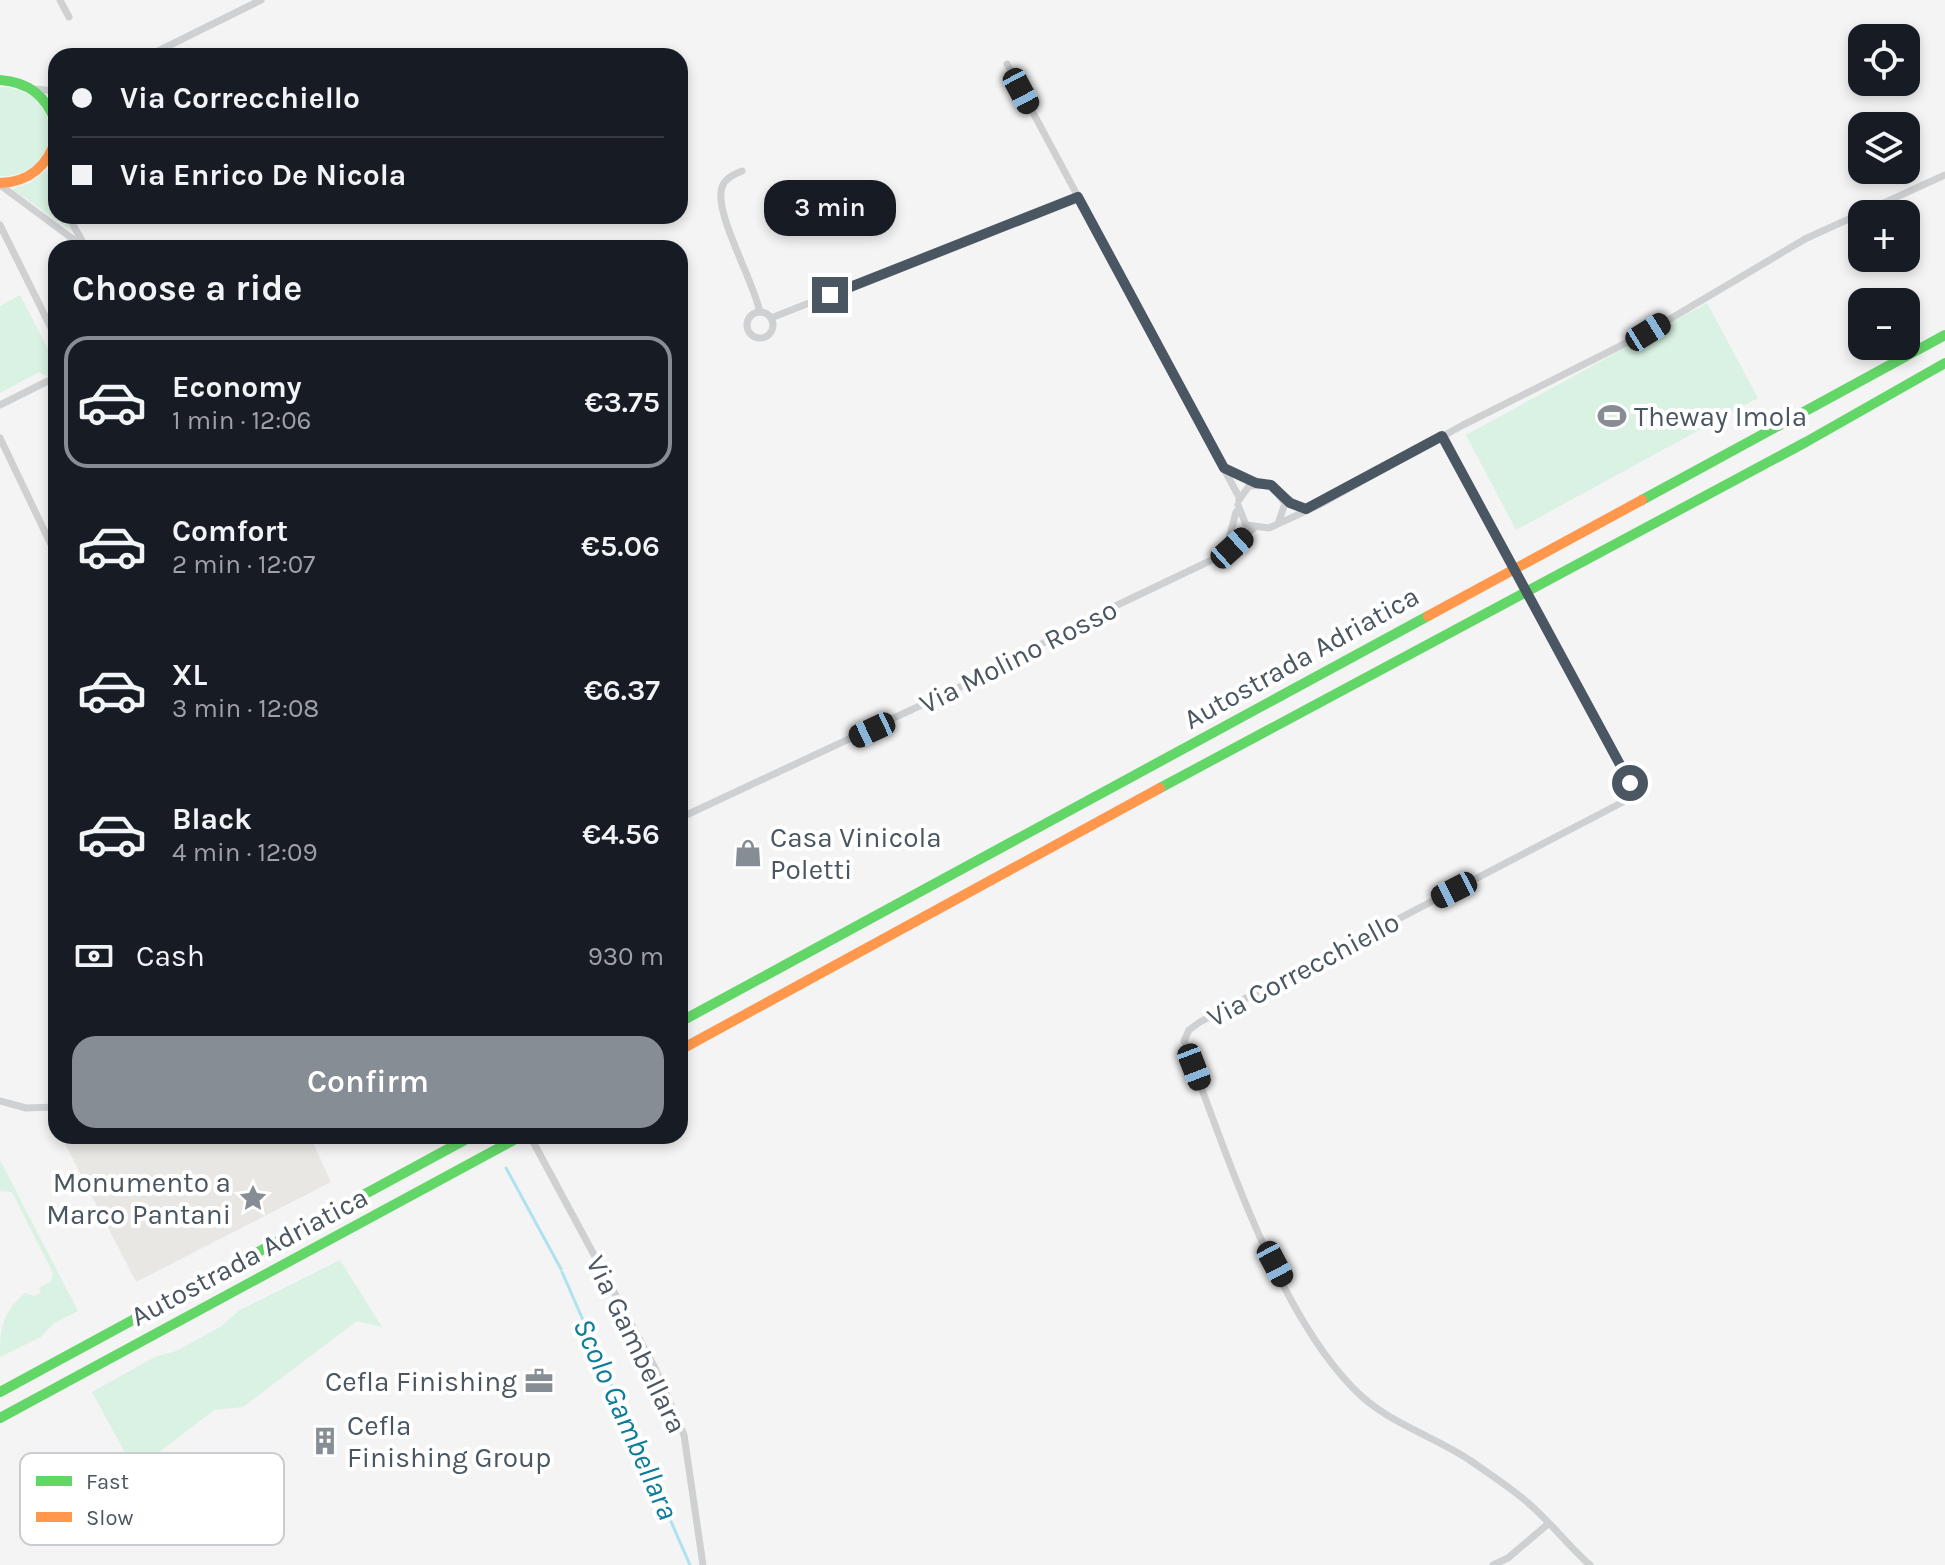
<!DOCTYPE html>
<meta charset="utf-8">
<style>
body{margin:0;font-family:Karla,sans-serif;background:#20242c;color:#f1f3f6;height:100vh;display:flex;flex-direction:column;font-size:30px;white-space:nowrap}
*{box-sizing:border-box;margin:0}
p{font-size:26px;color:#9ea1a6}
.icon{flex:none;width:44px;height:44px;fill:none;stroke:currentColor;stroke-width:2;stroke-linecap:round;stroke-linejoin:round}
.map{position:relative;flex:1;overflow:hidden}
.drawer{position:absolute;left:48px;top:240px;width:640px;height:904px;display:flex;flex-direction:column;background:#171b24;border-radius:24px;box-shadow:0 4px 12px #0003}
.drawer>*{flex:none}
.banner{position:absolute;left:48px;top:48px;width:640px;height:176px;border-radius:24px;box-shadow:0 4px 12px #0003;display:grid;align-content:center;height:176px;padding:0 24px;background:#171b24}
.tools{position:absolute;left:1848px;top:24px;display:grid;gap:16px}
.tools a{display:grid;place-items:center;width:72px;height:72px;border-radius:16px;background:#171b24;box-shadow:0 4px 12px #0003;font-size:40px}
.end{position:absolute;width:36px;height:36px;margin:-18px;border:10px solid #4a5661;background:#fff;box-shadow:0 0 0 4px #fff}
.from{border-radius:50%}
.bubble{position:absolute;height:56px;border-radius:24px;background:#171b24;box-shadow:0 4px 12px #0003;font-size:26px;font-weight:600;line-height:56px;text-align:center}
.car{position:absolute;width:24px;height:48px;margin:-24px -12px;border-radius:10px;box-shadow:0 0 6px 2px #0007;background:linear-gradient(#222 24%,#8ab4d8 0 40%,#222 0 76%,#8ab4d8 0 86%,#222 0)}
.banner b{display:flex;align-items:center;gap:28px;height:76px;font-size:30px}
.banner b+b{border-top:2px solid #363941}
.banner i{width:20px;height:20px;background:#f1f3f6}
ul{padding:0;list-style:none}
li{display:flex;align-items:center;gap:24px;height:132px;margin:0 16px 12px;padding:0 8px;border:4px solid transparent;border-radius:24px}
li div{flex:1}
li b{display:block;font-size:30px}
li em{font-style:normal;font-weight:600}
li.current{border-color:#868d94}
li>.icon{width:72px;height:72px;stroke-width:1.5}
h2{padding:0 24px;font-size:36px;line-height:96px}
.pay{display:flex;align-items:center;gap:20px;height:88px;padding:0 24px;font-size:30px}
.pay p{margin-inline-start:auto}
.button{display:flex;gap:16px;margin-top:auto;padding:16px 24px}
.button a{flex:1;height:92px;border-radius:24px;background:#868d94;color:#fff;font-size:32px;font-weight:600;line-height:92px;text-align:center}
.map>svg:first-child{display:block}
.commercial{fill:#e8e7e3}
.green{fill:#d9f2e3}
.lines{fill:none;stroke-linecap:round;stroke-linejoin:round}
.stream{stroke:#aee2f0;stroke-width:3}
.street{stroke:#ced0d2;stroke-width:7}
.fast{stroke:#63d668;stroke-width:10}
.slow{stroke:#ff974d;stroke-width:10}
.street-bridge{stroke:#ced0d2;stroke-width:7}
.route{stroke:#4a5661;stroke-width:10}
.labels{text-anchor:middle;stroke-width:8;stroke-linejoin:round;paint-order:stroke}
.poi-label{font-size:28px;fill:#4a5661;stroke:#fff;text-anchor:start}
.street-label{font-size:28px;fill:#4a5661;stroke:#fff}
.water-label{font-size:30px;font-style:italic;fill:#0c7c9b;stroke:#fff}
.key{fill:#fff;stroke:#c9ccd0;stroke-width:2}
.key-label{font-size:22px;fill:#4a5661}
</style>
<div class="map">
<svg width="1945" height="1565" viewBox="0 0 1945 1565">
<rect width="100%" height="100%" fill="#f4f4f4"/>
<!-- commercial -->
<path class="commercial" d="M61 1136H310L331 1182 136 1282Z"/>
<!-- green -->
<g class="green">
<path d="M0 87C67 88 64 178 0 176Z"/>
<path d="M47 169 56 216H63L72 231 12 189 30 183Z"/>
<path d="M20 295 48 349 53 347 56 373 50 378 39 372 0 393V306Z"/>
<path d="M1707 303 1758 398 1516 530 1466 435Z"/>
<path d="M0 1160 78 1311 53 1324 41 1337 0 1357C0 1328 2 1313 25 1293L34 1296 41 1293 39 1288 51 1281 53 1273 12 1192 0 1191Z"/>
<path d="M340 1260 382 1327 357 1321 243 1407 214 1410 135 1471 92 1392 155 1357 176 1351 222 1326 238 1311Z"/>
</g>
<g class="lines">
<!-- stream -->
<g class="stream">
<path d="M506 1168 561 1269"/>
<path d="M562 1272 690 1565"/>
</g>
<!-- street -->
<g class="street">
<path d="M60 0 69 17"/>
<path d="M148 56 261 0"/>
<path d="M1007 64 1239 497"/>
<path d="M34 89 56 91"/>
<path d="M53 152 56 186"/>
<path d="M742 171C732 175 722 180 721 192 718 220 753 280 760 312"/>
<path d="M0 185 85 248"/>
<path d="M68 216 85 246"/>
<path d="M0 225 56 338"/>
<circle cx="760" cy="325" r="13"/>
<path d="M771 318 1078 197"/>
<path d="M0 405 56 377"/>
<path d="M1442 436 1495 534"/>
<path d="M0 438 56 555"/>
<path d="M1224 468 1256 483"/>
<path d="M1284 497 1306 509"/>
<path d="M1239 500 1249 486 1271 485 1285 503 1279 521"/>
<path d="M1238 505 1246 525 1269 528 1321 504 1463 425 1648 332 1805 239 1945 175"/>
<path d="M1226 550 1236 512"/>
<path d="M1542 621 1633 792 1623 802 1200 1022 1189 1030 1184 1041C1224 1146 1275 1308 1353 1388 1386 1423 1433 1435 1471 1461 1488 1473 1505 1484 1521 1497 1546 1516 1566 1544 1590 1565"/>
<path d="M680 818 975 680 1086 620 1216 558 1253 529"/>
<path d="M0 1101 26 1108 56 1107"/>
<path d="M530 1136 655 1368 684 1435 703 1565"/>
<path d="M1493 1565 1508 1558 1548 1524"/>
</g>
<!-- fast -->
<g class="fast">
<path d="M0 80C29 82 46 96 56 123"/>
<path d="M1642 500 1945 335"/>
<path d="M1160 788 1806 442 1945 363"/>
<path d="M680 1022 1428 616"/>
<path d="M0 1392 472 1136"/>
<path d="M0 1418 521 1136"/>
</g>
<!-- slow -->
<g class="slow">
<path d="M0 183C29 182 48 166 56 138"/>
<path d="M1428 616 1642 500"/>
<path d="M680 1050 1160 788"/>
</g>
<!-- street-bridge -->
<path class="street-bridge" d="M1495 534 1542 621"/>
</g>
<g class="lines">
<!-- route -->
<path class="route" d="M830 295 1078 197 1224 468 1256 483 1271 485 1290 503 1306 509 1442 436 1630 783"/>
</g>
<!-- icons -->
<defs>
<symbol id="stadium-bare" viewBox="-9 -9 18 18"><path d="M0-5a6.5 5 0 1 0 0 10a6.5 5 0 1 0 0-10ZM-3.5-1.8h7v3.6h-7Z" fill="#868d94" stroke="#fff" stroke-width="2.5" paint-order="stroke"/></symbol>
<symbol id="shop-bare" viewBox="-9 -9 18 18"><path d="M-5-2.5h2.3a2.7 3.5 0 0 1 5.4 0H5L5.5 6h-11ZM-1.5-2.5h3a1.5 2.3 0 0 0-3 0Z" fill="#868d94" stroke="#fff" stroke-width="2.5" paint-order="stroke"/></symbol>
<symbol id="sight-bare" viewBox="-9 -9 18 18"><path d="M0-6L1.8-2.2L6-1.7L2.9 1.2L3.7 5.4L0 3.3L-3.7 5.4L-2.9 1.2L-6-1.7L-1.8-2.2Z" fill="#868d94" stroke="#fff" stroke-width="2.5" paint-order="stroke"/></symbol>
<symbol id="office-bare" viewBox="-9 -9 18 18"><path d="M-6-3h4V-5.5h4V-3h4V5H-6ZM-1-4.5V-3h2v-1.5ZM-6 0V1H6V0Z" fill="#868d94" stroke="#fff" stroke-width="2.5" paint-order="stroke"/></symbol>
<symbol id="building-bare" viewBox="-9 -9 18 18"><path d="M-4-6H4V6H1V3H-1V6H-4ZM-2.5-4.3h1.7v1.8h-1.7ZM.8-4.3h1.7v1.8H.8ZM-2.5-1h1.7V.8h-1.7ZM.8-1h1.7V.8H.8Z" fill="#868d94" stroke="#fff" stroke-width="2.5" paint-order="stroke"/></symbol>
</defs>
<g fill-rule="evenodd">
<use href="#stadium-bare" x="1592" y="396" width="40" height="40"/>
<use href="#shop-bare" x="728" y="833" width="40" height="40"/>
<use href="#sight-bare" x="233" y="1178" width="40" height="40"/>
<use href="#office-bare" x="519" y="1361" width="40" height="40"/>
<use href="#building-bare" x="305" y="1421" width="40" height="40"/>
</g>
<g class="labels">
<!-- poi labels -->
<g class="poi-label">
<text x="1634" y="426">Theway Imola</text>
<text x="770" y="847">Casa Vinicola<tspan x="770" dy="32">Poletti</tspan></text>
<text x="231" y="1192" text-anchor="end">Monumento a<tspan x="231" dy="32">Marco Pantani</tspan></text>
<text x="517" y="1391" text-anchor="end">Cefla Finishing</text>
<text x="347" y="1435">Cefla<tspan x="347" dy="32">Finishing Group</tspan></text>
</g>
<!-- street labels -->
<g class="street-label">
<text transform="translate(1018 656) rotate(-27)" y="10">Via Molino Rosso</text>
<text transform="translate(1301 657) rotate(-29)" y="10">Autostrada Adriatica</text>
<text transform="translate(1303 969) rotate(-28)" y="10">Via Correcchiello</text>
<text transform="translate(249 1256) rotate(-28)" y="10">Autostrada Adriatica</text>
<text transform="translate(637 1344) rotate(64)" y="10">Via Gambellara</text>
</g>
<!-- water labels -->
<g class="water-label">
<text transform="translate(626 1419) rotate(66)" y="10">Scolo Gambellara</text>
</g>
</g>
<!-- legend -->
<rect x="20" y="1453" width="264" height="92" rx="12" class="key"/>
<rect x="36" y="1476" width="36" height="10" fill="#63d668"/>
<rect x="36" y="1512" width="36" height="10" fill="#ff974d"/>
<g class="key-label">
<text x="86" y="1489">Fast</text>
<text x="86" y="1525">Slow</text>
</g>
</svg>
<div class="tools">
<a><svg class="icon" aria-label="locate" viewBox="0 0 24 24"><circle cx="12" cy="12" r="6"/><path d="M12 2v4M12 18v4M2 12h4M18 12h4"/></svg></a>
<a><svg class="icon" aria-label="layers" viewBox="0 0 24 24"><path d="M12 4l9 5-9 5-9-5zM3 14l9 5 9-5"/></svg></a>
<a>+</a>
<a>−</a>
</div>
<i class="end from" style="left:1630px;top:783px"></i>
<i class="end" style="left:830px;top:295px"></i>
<div class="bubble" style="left:764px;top:180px;width:132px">3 min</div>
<i class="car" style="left:1021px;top:91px;rotate:152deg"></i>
<i class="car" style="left:1648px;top:332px;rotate:58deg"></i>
<i class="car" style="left:1232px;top:548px;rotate:48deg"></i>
<i class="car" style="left:872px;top:730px;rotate:245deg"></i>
<i class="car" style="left:1454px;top:890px;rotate:243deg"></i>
<i class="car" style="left:1194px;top:1067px;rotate:159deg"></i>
<i class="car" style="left:1275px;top:1264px;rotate:152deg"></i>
<div class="banner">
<b><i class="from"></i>Via Correcchiello</b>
<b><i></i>Via Enrico De Nicola</b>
</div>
<section class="drawer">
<h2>Choose a ride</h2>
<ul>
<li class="current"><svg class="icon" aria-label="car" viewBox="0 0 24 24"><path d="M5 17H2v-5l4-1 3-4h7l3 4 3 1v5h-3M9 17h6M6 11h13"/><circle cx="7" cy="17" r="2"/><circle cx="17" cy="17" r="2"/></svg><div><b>Economy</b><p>1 min · 12:06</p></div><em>€3.75</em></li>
<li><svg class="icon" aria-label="car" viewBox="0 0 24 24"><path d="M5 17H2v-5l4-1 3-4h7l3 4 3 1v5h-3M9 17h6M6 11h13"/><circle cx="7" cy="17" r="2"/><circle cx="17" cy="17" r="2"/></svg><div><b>Comfort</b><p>2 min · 12:07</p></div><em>€5.06</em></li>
<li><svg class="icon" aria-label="car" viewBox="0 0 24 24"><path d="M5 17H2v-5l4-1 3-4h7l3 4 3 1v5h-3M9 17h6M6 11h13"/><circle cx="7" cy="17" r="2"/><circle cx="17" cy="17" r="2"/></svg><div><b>XL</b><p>3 min · 12:08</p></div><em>€6.37</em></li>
<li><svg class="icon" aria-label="car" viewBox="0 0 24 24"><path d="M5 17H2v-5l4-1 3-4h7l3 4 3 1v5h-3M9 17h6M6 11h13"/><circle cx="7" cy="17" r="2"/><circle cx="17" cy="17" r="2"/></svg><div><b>Black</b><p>4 min · 12:09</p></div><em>€4.56</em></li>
</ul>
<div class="pay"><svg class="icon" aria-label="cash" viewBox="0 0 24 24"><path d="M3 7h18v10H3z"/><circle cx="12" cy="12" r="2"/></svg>Cash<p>930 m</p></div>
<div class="button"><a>Confirm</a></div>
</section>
</div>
